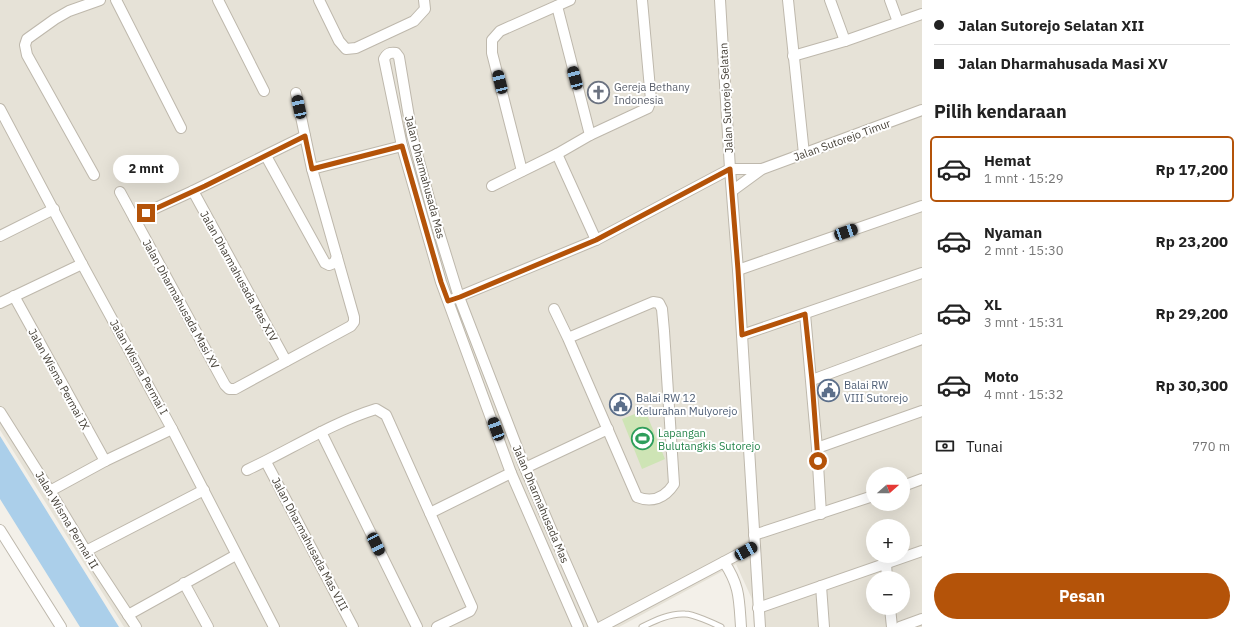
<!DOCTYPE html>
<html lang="id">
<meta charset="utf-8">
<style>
body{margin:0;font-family:"IBM Plex Sans",sans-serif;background:#f6f6f6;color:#222;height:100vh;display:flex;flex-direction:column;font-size:15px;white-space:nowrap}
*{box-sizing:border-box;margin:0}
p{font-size:13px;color:#767676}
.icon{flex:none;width:22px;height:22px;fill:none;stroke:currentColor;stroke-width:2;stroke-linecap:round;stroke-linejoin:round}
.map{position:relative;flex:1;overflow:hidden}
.drawer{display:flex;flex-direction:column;background:#fff;width:320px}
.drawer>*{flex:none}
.hud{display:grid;align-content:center;height:88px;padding:0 12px;background:#fff}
.needle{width:26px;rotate:69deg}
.buttons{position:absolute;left:866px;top:467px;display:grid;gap:8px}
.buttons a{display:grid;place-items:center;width:44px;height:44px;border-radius:50%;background:#fff;box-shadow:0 4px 16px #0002;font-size:20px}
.end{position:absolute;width:18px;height:18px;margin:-9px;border:5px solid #b45309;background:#fff;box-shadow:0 0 0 2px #fff}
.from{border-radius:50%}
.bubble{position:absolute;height:28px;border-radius:14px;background:#fff;box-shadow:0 4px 16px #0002;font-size:13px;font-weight:700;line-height:28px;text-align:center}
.car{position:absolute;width:12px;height:24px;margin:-12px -6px;border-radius:5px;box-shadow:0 0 3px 1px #0007;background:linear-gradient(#222 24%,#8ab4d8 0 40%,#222 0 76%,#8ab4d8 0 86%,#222 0)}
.hud b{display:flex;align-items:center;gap:14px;height:38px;font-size:15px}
.hud b+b{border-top:1px solid #e0e0e0}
.hud i{width:10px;height:10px;background:#222}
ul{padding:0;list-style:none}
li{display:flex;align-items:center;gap:12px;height:66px;margin:0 8px 6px;padding:0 4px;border:2px solid transparent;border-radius:6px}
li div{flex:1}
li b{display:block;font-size:15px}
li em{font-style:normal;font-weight:700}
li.current{border-color:#b45309}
li>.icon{width:36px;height:36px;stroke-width:1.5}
h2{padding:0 12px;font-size:18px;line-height:48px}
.pay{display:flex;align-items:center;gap:10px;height:44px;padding:0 12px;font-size:15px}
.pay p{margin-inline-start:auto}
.cta{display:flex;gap:8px;margin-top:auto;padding:8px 12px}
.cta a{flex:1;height:46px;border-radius:24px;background:#b45309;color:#fff;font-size:16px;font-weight:700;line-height:46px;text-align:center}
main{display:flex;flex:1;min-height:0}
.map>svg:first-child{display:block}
.residential{fill:#e6e2d7;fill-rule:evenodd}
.green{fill:#cee4b5}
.water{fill:#abcfea}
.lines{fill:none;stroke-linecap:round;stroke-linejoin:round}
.lane-casing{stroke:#beb8ac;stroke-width:7}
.street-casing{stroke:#beb8ac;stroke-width:12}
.lane{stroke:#fff;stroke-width:5}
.street{stroke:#fff;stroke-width:10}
.route{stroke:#b45309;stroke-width:5}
.labels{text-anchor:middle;stroke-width:4;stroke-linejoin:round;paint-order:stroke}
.worship-label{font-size:11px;fill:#5b616d;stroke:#fff;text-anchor:start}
.street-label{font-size:11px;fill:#464138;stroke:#fff}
.service-label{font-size:11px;fill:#4e5e75;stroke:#fff;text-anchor:start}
.leisure-label{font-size:11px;fill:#27864d;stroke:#fff;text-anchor:start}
</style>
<main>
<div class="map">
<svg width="922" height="627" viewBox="0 0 922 627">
<rect width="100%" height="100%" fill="#f3f0e9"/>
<!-- residential -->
<path class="residential" d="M0 0H922V627H754L752 599 736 564 619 627H124L0 430ZM873 474H903V504H873ZM873 526H903V556H873ZM873 578H903V608H873Z"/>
<!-- green -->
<path class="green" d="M645 410 665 459 642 469 622 419Z"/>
<!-- water -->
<path class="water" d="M0 436 119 627H80L0 499Z"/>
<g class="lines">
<defs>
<path id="lane" d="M642 627C654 621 670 613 685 614 693 614 713 623 721 627"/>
<g id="street">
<path d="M116 0 181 128"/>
<path d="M218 0 264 91"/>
<path d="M319 0 339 41 346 49 356 48 414 21 425 9 424 0"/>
<path d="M720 0 730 169 738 270 760 627"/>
<path d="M788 0 804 154"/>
<path d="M830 0 845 41"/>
<path d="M890 0 898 22"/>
<path d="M557 6 590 135"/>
<path d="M793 56 845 41 922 14"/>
<path d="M0 109 82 264 172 429 274 627"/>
<path d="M557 154 596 240"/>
<path d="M266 156 325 263 329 265 334 263 337 257"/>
<path d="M312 169 402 146"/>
<path d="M730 169H762"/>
<path d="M522 171 492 53V40L500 31 570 0"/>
<path d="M94 175 27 55 25 45 27 39 55 19 69 11 100 0"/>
<path d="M492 186 557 154 590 135 648 108 651 100 642 0"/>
<path d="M193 191 286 361"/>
<path d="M732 191 762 169 922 110"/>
<path d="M120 192 225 385 229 389H235L351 326 354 322V317L312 169 296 93"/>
<path d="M134 218 193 191 305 136"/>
<path d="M0 236 54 209"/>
<path d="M738 270 922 206"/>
<path d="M14 296 105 461"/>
<path d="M453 299 596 240 730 169"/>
<path d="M0 303 82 264"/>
<path d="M554 309 568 338 637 497C652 503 665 498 674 484L664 331 662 309 659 303 653 302 568 338"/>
<path d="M805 314 817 448 821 514"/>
<path d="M742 335 922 273"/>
<path d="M812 380 922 339"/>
<path d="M0 412 50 491 86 551 136 627"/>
<path d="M321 432 417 627"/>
<path d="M817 448 922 411"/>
<path d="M266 462 353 627"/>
<path d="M525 468 608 429"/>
<path d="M247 470C290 450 331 423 376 409L386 415 472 607 470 611 437 627"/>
<path d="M903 486 922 479"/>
<path d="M50 491 105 461 172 429"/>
<path d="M430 513 511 473"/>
<path d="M0 530 61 627"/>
<path d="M754 535 873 496"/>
<path d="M86 551 204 490"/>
<path d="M724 562C740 586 739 599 741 627"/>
<path d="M886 564 887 578"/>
<path d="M184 583 208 627"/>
<path d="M821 586 824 627"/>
<path d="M758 608 922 551"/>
<path d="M890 608 892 627"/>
<path d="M128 615 236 555"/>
<path d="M578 627 511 473 441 282 402 146 384 59C387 53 390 52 396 53L399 57 412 135 433 213 459 297 525 468 551 529 594 627"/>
<path d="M601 627 754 546"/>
<path d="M900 627 922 619"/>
</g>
</defs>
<!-- lane casing -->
<use href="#lane" class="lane-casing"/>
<!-- street casing -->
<use href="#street" class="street-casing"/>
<!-- lane -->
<use href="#lane" class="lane"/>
<!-- street -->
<use href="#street" class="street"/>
</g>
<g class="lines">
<!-- route -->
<path class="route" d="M146 213 205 186 305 136 312 169 402 146 441 282 448 301 460 297 596 240 730 169 738 270 742 335 805 314 812 380 818 461"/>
</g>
<!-- icons -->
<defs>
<symbol id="church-ring" viewBox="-11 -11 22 22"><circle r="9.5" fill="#fff" stroke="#6b7280" stroke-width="1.5"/><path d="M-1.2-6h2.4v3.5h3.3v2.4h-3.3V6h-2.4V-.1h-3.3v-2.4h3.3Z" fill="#6b7280"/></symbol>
<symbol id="civic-ring" viewBox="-11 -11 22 22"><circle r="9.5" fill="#fff" stroke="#5c6f8a" stroke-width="1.5"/><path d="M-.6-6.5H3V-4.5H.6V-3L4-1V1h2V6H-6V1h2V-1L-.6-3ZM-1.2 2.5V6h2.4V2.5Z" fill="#5c6f8a"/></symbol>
<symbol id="stadium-ring" viewBox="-11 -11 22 22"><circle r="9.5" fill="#fff" stroke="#2e9e5b" stroke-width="1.5"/><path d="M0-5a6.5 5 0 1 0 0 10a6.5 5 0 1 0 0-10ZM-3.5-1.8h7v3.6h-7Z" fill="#2e9e5b"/></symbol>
</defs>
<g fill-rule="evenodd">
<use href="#church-ring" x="586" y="80" width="25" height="25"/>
<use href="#civic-ring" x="816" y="378" width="25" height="25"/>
<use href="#civic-ring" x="608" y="392" width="25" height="25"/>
<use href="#stadium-ring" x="630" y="426" width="25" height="25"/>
</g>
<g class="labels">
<!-- worship labels -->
<g class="worship-label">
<text x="614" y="91">Gereja Bethany<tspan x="614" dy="13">Indonesia</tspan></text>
</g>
<!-- street labels -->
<g class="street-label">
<text transform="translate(726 98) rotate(-93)" y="4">Jalan Sutorejo Selatan</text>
<text transform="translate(842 140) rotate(-20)" y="4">Jalan Sutorejo Timur</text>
<text transform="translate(425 177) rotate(75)" y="4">Jalan Dharmahusada Mas</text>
<text transform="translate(239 276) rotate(61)" y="4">Jalan Dharmahusada Mas XIV</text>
<text transform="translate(181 304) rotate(61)" y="4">Jalan Dharmahusada Masi XV</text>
<text transform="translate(139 367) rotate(61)" y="4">Jalan Wisma Permai I</text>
<text transform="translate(59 379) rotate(61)" y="4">Jalan Wisma Permai IX</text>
<text transform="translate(541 504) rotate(67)" y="4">Jalan Dharmahusada Mas</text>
<text transform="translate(67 520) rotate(59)" y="4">Jalan Wisma Permai II</text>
<text transform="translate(310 544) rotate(62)" y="4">Jalan Dharmahusada Mas VIII</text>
</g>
<!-- service labels -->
<g class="service-label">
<text x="844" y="389">Balai RW<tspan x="844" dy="13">VIII Sutorejo</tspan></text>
<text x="636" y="402">Balai RW 12<tspan x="636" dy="13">Kelurahan Mulyorejo</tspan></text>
</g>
<!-- leisure labels -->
<g class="leisure-label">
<text x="658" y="437">Lapangan<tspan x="658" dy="13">Bulutangkis Sutorejo</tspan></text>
</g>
</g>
</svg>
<div class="buttons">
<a><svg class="needle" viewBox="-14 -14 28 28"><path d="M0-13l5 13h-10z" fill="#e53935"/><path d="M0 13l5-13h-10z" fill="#767676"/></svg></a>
<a>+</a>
<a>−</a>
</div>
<i class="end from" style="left:818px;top:461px"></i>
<i class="end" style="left:146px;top:213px"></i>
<div class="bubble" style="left:113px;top:155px;width:66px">2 mnt</div>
<i class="car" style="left:575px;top:78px;rotate:345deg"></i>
<i class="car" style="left:500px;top:82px;rotate:346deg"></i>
<i class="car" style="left:299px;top:107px;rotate:348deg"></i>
<i class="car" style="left:846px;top:232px;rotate:71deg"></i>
<i class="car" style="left:496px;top:429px;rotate:340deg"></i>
<i class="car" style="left:376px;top:544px;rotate:154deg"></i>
<i class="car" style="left:746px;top:551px;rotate:61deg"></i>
</div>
<section class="drawer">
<div class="hud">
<b><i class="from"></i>Jalan Sutorejo Selatan XII</b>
<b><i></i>Jalan Dharmahusada Masi XV</b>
</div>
<h2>Pilih kendaraan</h2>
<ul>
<li class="current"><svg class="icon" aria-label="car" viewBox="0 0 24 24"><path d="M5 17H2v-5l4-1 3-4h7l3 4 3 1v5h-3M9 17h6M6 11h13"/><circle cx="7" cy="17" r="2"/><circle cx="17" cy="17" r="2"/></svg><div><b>Hemat</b><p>1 mnt · 15:29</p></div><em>Rp 17,200</em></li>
<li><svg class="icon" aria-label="car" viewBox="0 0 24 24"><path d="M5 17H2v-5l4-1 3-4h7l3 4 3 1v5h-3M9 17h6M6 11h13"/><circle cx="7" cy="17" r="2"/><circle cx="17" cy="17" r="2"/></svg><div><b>Nyaman</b><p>2 mnt · 15:30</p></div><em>Rp 23,200</em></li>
<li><svg class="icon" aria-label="car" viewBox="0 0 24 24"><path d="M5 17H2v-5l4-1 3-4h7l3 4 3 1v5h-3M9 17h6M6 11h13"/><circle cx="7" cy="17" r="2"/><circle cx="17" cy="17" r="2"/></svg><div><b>XL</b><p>3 mnt · 15:31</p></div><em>Rp 29,200</em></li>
<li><svg class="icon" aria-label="car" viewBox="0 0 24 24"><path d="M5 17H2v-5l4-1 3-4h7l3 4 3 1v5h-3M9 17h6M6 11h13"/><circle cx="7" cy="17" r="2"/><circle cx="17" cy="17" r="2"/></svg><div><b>Moto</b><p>4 mnt · 15:32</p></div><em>Rp 30,300</em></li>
</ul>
<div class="pay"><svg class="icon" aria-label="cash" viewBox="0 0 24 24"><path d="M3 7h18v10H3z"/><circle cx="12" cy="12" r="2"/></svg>Tunai<p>770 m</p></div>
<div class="cta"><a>Pesan</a></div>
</section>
</main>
